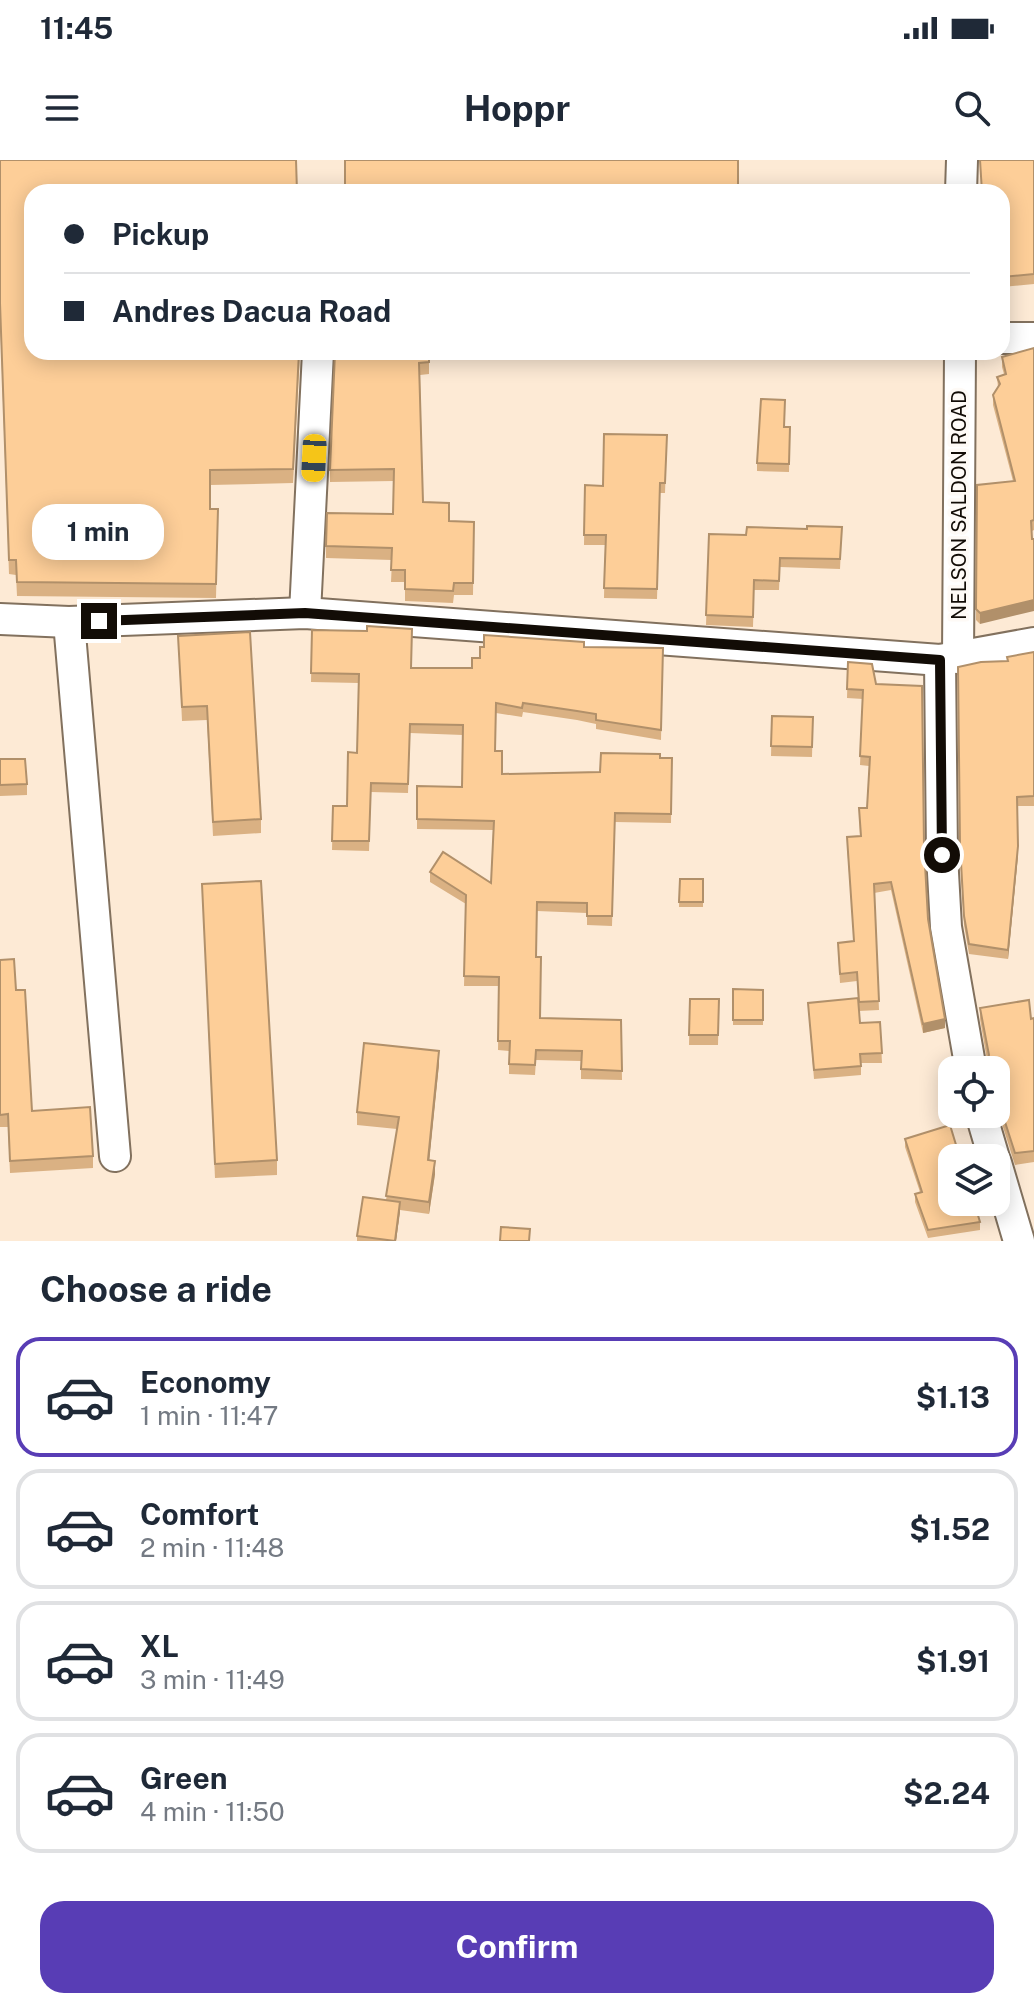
<!DOCTYPE html>
<meta charset="utf-8">
<style>
body{margin:0;font-family:"Public Sans",sans-serif;background:#f6f6f7;color:#1f2937;height:100vh;display:flex;flex-direction:column;font-size:30px;white-space:nowrap}
*{box-sizing:border-box;margin:0}
p{font-size:26px;color:#747a83}
.icon{flex:none;width:44px;height:44px;fill:none;stroke:currentColor;stroke-width:2;stroke-linecap:round;stroke-linejoin:round}
.map{position:relative;height:1081px;overflow:hidden}
.panel{display:flex;flex-direction:column;background:#fff;flex:1}
.panel>*{flex:none}
.guide{position:absolute;left:24px;top:24px;width:986px;height:176px;border-radius:24px;box-shadow:0 4px 20px #0003;display:grid;align-content:center;height:176px;padding:0 40px;background:#fff}
.tools{position:absolute;left:938px;top:896px;display:grid;gap:16px}
.tools a{display:grid;place-items:center;width:72px;height:72px;border-radius:16px;background:#fff;box-shadow:0 4px 20px #0003;font-size:40px}
.end{position:absolute;width:36px;height:36px;margin:-18px;border:10px solid #120c06;background:#fff;box-shadow:0 0 0 4px #fff}
.from{border-radius:50%}
.bubble{position:absolute;height:56px;border-radius:24px;background:#fff;box-shadow:0 4px 20px #0003;font-size:26px;font-weight:700;line-height:56px;text-align:center}
.car{position:absolute;width:24px;height:48px;margin:-24px -12px;border-radius:10px;box-shadow:0 0 6px 2px #0007;background:linear-gradient(#f5c518 24%,#345 0 40%,#f5c518 0 76%,#345 0 86%,#f5c518 0)}
.guide b{display:flex;align-items:center;gap:28px;height:76px;font-size:30px}
.guide b+b{border-top:2px solid #e0e1e3}
.guide i{width:20px;height:20px;background:#1f2937}
ul{padding:0;list-style:none}
li{display:flex;align-items:center;gap:24px;height:120px;margin:0 16px 12px;padding:0 24px;border:4px solid #e0e1e3;border-radius:24px}
li div{flex:1}
li b{display:block;font-size:30px}
li em{font-style:normal;font-weight:700}
li.active{border-color:#583db5}
li>.icon{width:72px;height:72px;stroke-width:1.5}
h2{padding:0 40px;font-size:36px;line-height:96px}
.primary-button{display:flex;gap:16px;margin-top:auto;padding:16px 40px}
.primary-button a{flex:1;height:92px;border-radius:24px;background:#583db5;color:#fff;font-size:32px;font-weight:700;line-height:92px;text-align:center}
.status{display:flex;justify-content:space-between;align-items:center;height:56px;padding:0 40px;background:#fff;direction:ltr}
.status svg{height:22px;fill:currentColor}
header{display:flex;justify-content:space-between;align-items:center;height:104px;padding:0 40px;background:#fff;font-size:36px;font-weight:700}
.map>svg:first-child{display:block}
.lines{fill:none;stroke-linecap:round;stroke-linejoin:round}
.minor-casing{stroke:#82715e;stroke-width:34}
.minor{stroke:#fff;stroke-width:30}
.wall{fill:#dab183}
.shaded-wall{fill:#b1906a}
.building{fill:#fdce98;stroke:#b1906a;stroke-width:2}
.route{stroke:#120c06;stroke-width:10}
.labels{text-anchor:middle;stroke-width:7;stroke-linejoin:round;paint-order:stroke}
.street-label{font-size:20px;fill:#120c06;stroke:#fefaf6}
</style>
<div class="status"><b>11:45</b><svg viewBox="0 0 49 12"><path d="M0 12V9h3v3zM5 12V6h3v6zM10 12V3h3v9zM15 12V0h3v12zM26 1h20v11H26zM47 4h2v5h-2z"/></svg></div>
<header><svg class="icon" aria-label="menu" viewBox="0 0 24 24"><path d="M4 6h16M4 12h16M4 18h16"/></svg>Hoppr<svg class="icon" aria-label="search" viewBox="0 0 24 24"><circle cx="10" cy="10" r="6"/><path d="M15 15l6 6"/></svg></header>
<div class="map">
<svg width="1034" height="1081" viewBox="0 0 1034 1081">
<rect width="100%" height="100%" fill="#fdead5"/>
<g class="lines">
<defs>
<g id="minor">
<path d="M961 32 962 0"/>
<path d="M1002 178H1034"/>
<path d="M305 453 318 192"/>
<path d="M0 459 69 462 305 453 940 500 1034 483"/>
<path d="M69 462 115 996"/>
<path d="M958 498 960 192"/>
<path d="M940 500 942 695 946 767 971 910"/>
<path d="M981 954 994 998"/>
<path d="M996 1003 1019 1081"/>
</g>
</defs>
<!-- minor casing -->
<use href="#minor" class="minor-casing"/>
<!-- minor -->
<use href="#minor" class="minor"/>
</g>
<!-- wall -->
<g class="wall">
<path d="M980 0H1034V124L1002 127V32H982Z"/>
<path d="M0 157 32 192H300L293 323 210 325V349H218L216 438 17 436 16 415 9 414Z"/>
<path d="M1034 188V370L1032 371 980 464 976 460 977 325 1013 321 993 245V235L998 227 997 217 1004 214 1002 207V197Z"/>
<path d="M429 192V214L420 215 423 342 449 361 474 362 473 435H454L453 443 405 441V422H391L392 400 326 398V386L393 354 394 321 330 322V310Z"/>
<path d="M790 267 789 312 757 311V303Z"/>
<path d="M667 275 665 333H660L657 439 604 438 605 385H584L585 325 603 326Z"/>
<path d="M842 367 840 409 780 407 779 430H754L753 467 706 465 709 374 746 375Z"/>
<path d="M312 470 367 471 411 508H472L480 498 584 487 663 488 661 580 596 569V564L577 560 523 552 522 557 496 553V591L502 614 600 612 660 598H672L671 663 615 662 612 766 587 765V753L537 751 536 797 540 858 621 860 622 920 581 919V901L536 900 535 915 509 914V891L498 890 499 826H464L466 744 430 722V712L491 723 493 670 417 669V626L462 627 463 575 410 573 408 633 371 632 369 691 332 690 333 646H347L357 593 359 523 311 522Z"/>
<path d="M178 476 261 659V673L213 676 207 560 182 561Z"/>
<path d="M1034 492V646H1017L1018 695 1008 799 969 794 964 765 960 694 1007 501V497Z"/>
<path d="M848 502 876 524 924 686 928 759 945 868 923 873 891 730 874 733 879 850 859 851 860 863 880 862 882 903H861V915L814 919 808 843 858 838 857 821 840 823 838 791V783L854 781 847 686 860 676 859 648H867L869 606 860 605 863 539 847 538Z"/>
<path d="M772 556 813 557 812 597 771 596Z"/>
<path d="M0 599 27 624V635L0 636Z"/>
<path d="M680 719H703V747H679Z"/>
<path d="M202 724 277 1000V1015L215 1018Z"/>
<path d="M0 800 16 830 32 951 93 996V1008L10 1013 8 967H0Z"/>
<path d="M733 829 763 830V865H733Z"/>
<path d="M690 839H719L718 885H689Z"/>
<path d="M980 848 1034 858V1002L1015 1005 996 945V910L987 900 980 859Z"/>
<path d="M439 904 429 1000 435 1014 429 1054 400 1050 396 1081H357V1076L386 1040 397 969 357 965V952Z"/>
<path d="M905 979 980 1062V1070L928 1078 915 1042V1034L920 1032 905 987Z"/>
</g>
<!-- shaded-wall -->
<g class="shaded-wall">
<path d="M1034 440V451L980 464V453Z"/>
<path d="M1018 686V695L1008 799V790Z"/>
<path d="M945 859V868L923 873V864Z"/>
<path d="M439 891V904L428 1013V1000Z"/>
<path d="M435 1001V1014L429 1054V1042Z"/>
<path d="M400 1042V1052L396 1081H395Z"/>
</g>
<!-- building -->
<g class="building">
<path d="M0 0H296L297 32H32V192H299L293 309 210 310V349H218L216 424 17 422 16 400H9L0 143Z"/>
<rect x="345" y="0" width="393" height="32"/>
<path d="M980 0H1034V114L1002 117V32H982Z"/>
<path d="M1034 188V360L1031 361 1032 379H1034V440L980 453 976 449 977 325 1015 321 993 235 1000 224 997 217 1006 214 1002 197Z"/>
<path d="M335 192H429V202L419 203 423 342 449 343V361L474 362 473 423H454L453 431 405 429V410H391L392 388 326 386 327 353 393 354 394 309 330 310Z"/>
<path d="M761 239 785 240 784 267H790L789 304 757 303Z"/>
<path d="M604 274 667 275 665 323H660L657 429 604 428 606 375H584L585 325 603 326Z"/>
<path d="M807 366 842 367 840 399 780 398 779 421 754 420 753 457 706 455 709 374 746 375 747 367 807 369Z"/>
<path d="M367 466 412 469 411 508H472V498H480V487H484V475L584 482V487L663 488 661 570 596 560V554L577 551 523 543 522 548 496 543 495 591H502V614L600 612 601 593 660 594V598H672L671 654 615 653 612 756H587V743L537 742 536 797H541L540 858 621 860 622 911 581 909 582 891 536 890 535 905 509 904 510 881H498L499 817 464 816 466 735 430 712 443 692 491 723 494 661 417 659V626L462 627 463 565 410 564 408 624 371 623 369 681H332L333 646H347L348 592 357 593 359 514 311 513 312 470 367 471Z"/>
<path d="M250 472 261 659 213 662 207 546 182 547 178 476Z"/>
<path d="M1034 492V636L1017 637 1018 686 1008 790 969 784 964 756 960 685 958 507 981 502 1008 501 1007 497Z"/>
<path d="M848 502 872 504 876 524 922 526 924 686 928 759 945 859 923 864 891 722 874 724 879 841 859 842 857 812 840 814 838 783 854 781 847 677 861 676 859 648H867L870 597 860 596 863 530 847 529Z"/>
<path d="M772 556 813 557 812 587 771 586Z"/>
<path d="M0 599H25L27 624 0 625Z"/>
<path d="M680 719H703V742H679Z"/>
<path d="M261 721 277 1000 215 1004 202 724Z"/>
<path d="M14 799 16 830H25L32 951 90 947 93 996 10 1001 8 954 0 955V800Z"/>
<path d="M733 829 763 830V860H733Z"/>
<path d="M858 838 860 863 880 862 882 893 860 894 861 906 814 910 808 843Z"/>
<path d="M690 839H719L718 875H689Z"/>
<path d="M1029 840 1031 859 1034 858V991L1015 993 996 934V910H984L989 895 980 848Z"/>
<path d="M364 883 439 891 428 1000 435 1001 429 1042 386 1036 399 957 357 952Z"/>
<path d="M950 965 960 998H952V1042H974L980 1062 928 1070 915 1034 922 1032 905 979Z"/>
<path d="M363 1037 400 1042 395 1081 357 1076Z"/>
<path d="M501 1067 530 1069 529 1081H500Z"/>
</g>
<g class="lines">
<!-- route -->
<path class="route" d="M99 461 305 453 940 500 942 695"/>
</g>
<g class="labels">
<!-- street labels -->
<g class="street-label">
<text transform="translate(959 345) rotate(-90)" y="7">NELSON SALDON ROAD</text>
</g>
</g>
</svg>
<div class="tools">
<a><svg class="icon" aria-label="locate" viewBox="0 0 24 24"><circle cx="12" cy="12" r="6"/><path d="M12 2v4M12 18v4M2 12h4M18 12h4"/></svg></a>
<a><svg class="icon" aria-label="layers" viewBox="0 0 24 24"><path d="M12 4l9 5-9 5-9-5zM3 14l9 5 9-5"/></svg></a>
</div>
<i class="end from" style="left:942px;top:695px"></i>
<i class="end" style="left:99px;top:461px"></i>
<div class="bubble" style="left:32px;top:344px;width:132px">1 min</div>
<i class="car" style="left:314px;top:298px;rotate:183deg"></i>
<div class="guide">
<b><i class="from"></i>Pickup</b>
<b><i></i>Andres Dacua Road</b>
</div>
</div>
<section class="panel">
<h2>Choose a ride</h2>
<ul>
<li class="active"><svg class="icon" aria-label="car" viewBox="0 0 24 24"><path d="M5 17H2v-5l4-1 3-4h7l3 4 3 1v5h-3M9 17h6M6 11h13"/><circle cx="7" cy="17" r="2"/><circle cx="17" cy="17" r="2"/></svg><div><b>Economy</b><p>1 min · 11:47</p></div><em>$1.13</em></li>
<li><svg class="icon" aria-label="car" viewBox="0 0 24 24"><path d="M5 17H2v-5l4-1 3-4h7l3 4 3 1v5h-3M9 17h6M6 11h13"/><circle cx="7" cy="17" r="2"/><circle cx="17" cy="17" r="2"/></svg><div><b>Comfort</b><p>2 min · 11:48</p></div><em>$1.52</em></li>
<li><svg class="icon" aria-label="car" viewBox="0 0 24 24"><path d="M5 17H2v-5l4-1 3-4h7l3 4 3 1v5h-3M9 17h6M6 11h13"/><circle cx="7" cy="17" r="2"/><circle cx="17" cy="17" r="2"/></svg><div><b>XL</b><p>3 min · 11:49</p></div><em>$1.91</em></li>
<li><svg class="icon" aria-label="car" viewBox="0 0 24 24"><path d="M5 17H2v-5l4-1 3-4h7l3 4 3 1v5h-3M9 17h6M6 11h13"/><circle cx="7" cy="17" r="2"/><circle cx="17" cy="17" r="2"/></svg><div><b>Green</b><p>4 min · 11:50</p></div><em>$2.24</em></li>
</ul>
<div class="primary-button"><a>Confirm</a></div>
</section>
